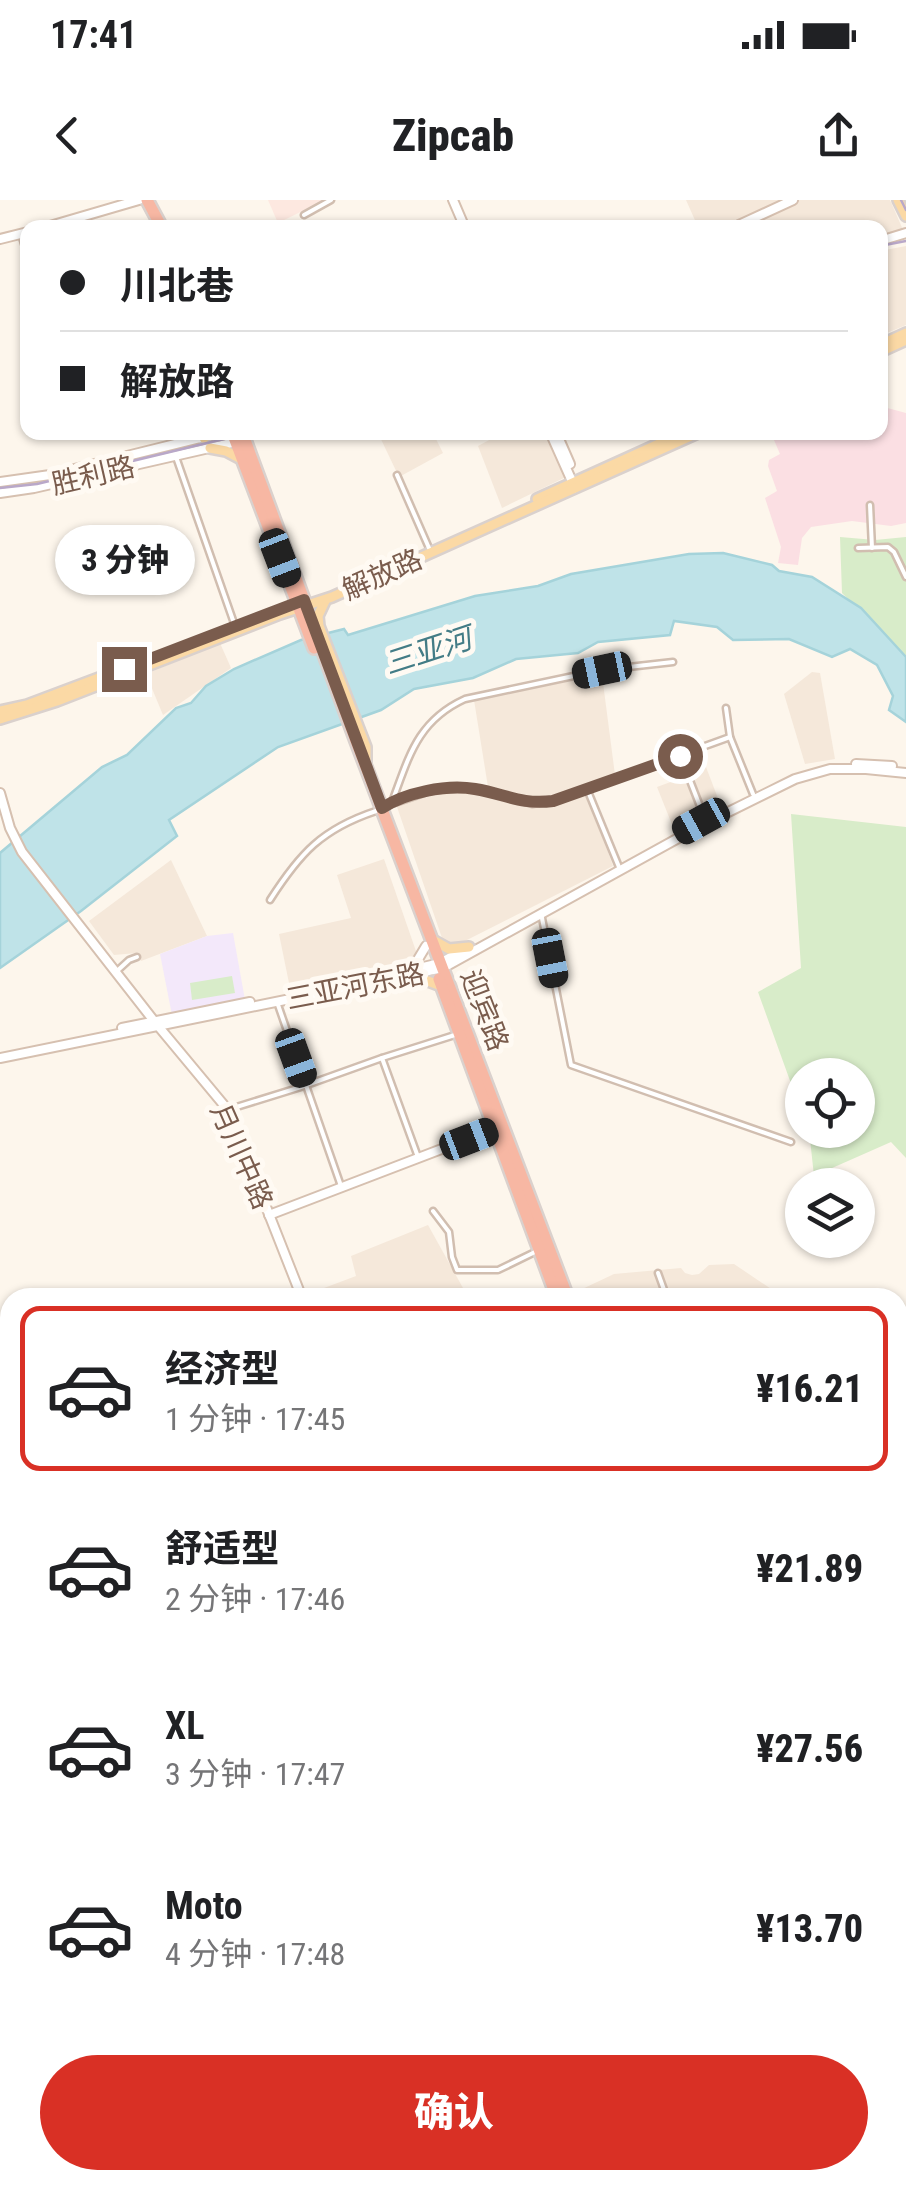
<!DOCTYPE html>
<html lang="zh">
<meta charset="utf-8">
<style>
body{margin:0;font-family:"Roboto Condensed","Noto Sans SC",sans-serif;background:#f2f2f2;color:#202124;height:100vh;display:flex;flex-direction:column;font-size:38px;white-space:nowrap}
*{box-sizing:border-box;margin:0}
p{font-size:32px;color:#757577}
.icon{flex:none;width:55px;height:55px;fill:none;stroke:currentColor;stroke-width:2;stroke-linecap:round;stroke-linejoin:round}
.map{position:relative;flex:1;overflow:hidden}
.side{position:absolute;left:0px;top:1088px;width:908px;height:902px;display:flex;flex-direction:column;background:#fff;border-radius:30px 30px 0 0;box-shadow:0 2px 8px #0004}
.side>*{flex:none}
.banner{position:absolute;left:20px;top:20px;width:868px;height:220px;border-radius:20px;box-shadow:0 2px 8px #0004;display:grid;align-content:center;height:220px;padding:0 40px;background:#fff}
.buttons{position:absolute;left:785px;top:858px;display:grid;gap:20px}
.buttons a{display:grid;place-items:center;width:90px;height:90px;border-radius:50%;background:#fff;box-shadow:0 2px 8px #0004;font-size:50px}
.end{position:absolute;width:45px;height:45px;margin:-22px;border:12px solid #7a5c4d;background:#fff;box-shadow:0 0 0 5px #fff}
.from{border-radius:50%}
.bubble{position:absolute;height:70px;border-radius:35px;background:#fff;box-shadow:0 2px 8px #0004;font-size:32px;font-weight:800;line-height:70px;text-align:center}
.car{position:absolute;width:30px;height:60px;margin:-30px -15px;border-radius:12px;box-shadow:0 0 8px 2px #0007;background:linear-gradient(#222 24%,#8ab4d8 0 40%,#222 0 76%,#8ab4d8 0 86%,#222 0)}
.banner b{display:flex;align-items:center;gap:35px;height:95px;font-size:38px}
.banner b+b{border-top:2px solid #e0e0e0}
.banner i{width:25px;height:25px;background:#202124}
ul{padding:18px 0 0;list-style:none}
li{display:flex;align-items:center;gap:30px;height:165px;margin:0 20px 15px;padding:0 20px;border:5px solid transparent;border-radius:20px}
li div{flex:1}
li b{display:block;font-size:38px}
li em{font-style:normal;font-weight:800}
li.selected{border-color:#d93025}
li>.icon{width:90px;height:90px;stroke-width:1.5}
.primary-button{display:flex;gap:20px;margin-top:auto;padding:20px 40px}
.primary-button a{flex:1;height:115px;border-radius:60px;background:#d93025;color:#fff;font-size:40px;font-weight:800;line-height:115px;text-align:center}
.status{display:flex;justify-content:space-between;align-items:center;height:70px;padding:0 50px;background:#fff;direction:ltr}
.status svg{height:28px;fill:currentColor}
header{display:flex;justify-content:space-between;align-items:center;height:130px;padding:0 40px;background:#fff;font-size:45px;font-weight:800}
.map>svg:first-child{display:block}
.residential{fill:#f5e8da}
.commercial{fill:#fde8e0}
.education{fill:#f3e8fa}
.medical{fill:#fbdfe3}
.green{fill:#d8ecc9}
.water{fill:#bfe3e8;stroke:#a5d3da;stroke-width:2.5}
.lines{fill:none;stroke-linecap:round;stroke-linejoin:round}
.street-casing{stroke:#d1beb0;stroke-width:9}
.secondary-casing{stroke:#d6c0b0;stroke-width:12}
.primary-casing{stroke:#dad1cd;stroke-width:14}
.highway-casing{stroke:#dad1cd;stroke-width:16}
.street{stroke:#fff;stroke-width:4}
.secondary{stroke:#fff;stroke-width:8}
.primary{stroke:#fbd9a5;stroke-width:9}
.highway{stroke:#f7b7a3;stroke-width:11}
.tram{stroke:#b9a8c9;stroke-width:2.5}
.route{stroke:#7a5c4d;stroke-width:12}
.labels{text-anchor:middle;stroke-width:10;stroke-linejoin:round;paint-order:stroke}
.street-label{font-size:28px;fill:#7a5c4d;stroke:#fffaf3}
.water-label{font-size:30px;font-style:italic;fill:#437c86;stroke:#fffaf3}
</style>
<div class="status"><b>17:41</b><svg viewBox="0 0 49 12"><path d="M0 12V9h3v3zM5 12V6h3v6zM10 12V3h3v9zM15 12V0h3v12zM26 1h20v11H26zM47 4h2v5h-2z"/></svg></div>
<header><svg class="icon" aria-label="back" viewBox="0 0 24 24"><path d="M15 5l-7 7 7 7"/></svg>Zipcab<svg class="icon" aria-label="share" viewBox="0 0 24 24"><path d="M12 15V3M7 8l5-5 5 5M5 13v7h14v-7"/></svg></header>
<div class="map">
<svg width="906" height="1989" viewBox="0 0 906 1989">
<rect width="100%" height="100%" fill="#fdf6ec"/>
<!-- residential -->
<g class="residential">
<path d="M686 0H890L904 32 880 39V28L698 27Z"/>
<path d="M906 46V125L880 136V51Z"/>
<path d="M504 232 546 233 566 277 502 308 478 246Z"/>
<path d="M378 233H433L443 253 399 277Z"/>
<path d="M220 443 231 468 163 515 146 474Z"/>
<path d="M812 472 820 473 835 559 805 564 784 494Z"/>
<path d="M602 475 615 575 560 596 533 600 488 587 474 500Z"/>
<path d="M706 567 719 601 703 607 690 573Z"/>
<path d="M684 577 700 617 673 627 657 587Z"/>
<path d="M454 591 479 592 540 606 587 592 613 666 459 744 448 743 442 738 396 604Z"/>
<path d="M384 659 417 754 408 764 290 788 279 734 351 718 337 675Z"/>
<path d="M171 660 207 736 141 761 137 753 114 755 89 721Z"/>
<path d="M428 1025 468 1097H310L308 1094 356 1076 351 1056Z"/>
<path d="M734 1064 783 1097 581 1098 578 1091 614 1074 681 1068 685 1073 692 1075 699 1074 709 1065Z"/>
<path d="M898 1160 906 1168V1211L898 1214Z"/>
<path d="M906 1214V1426L898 1430V1217Z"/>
<path d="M10 1572V1673H0V1586Z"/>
<path d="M10 1679V1733L0 1732V1680Z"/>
<path d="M906 1801V1870L898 1873V1804Z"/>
<path d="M499 1980H786L790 1989H524Z"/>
</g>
<!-- commercial -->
<path class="commercial" d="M268 0H325L278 23Z"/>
<!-- education -->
<path class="education" d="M233 733 245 800 172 815 160 754 207 736Z"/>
<!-- medical -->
<path class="medical" d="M880 206 906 213V323L891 326 852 321 811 327 802 338 798 365 778 363 781 347 765 298 777 291 768 266 769 260 780 254 771 233 880 232Z"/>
<!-- green -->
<g class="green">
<path d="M840 337 875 340 906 337V457L842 393Z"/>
<path d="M791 614 906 627V958L891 942 814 976 809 930H858V875H802V914L758 792 801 768Z"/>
<path d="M232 776 235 793 192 800 190 783Z"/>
<path d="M0 1772H10V1825L0 1816Z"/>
<path d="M0 1832 10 1834V1980H191L190 1989H0Z"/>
<path d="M239 1980H305L308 1989H239Z"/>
<path d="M379 1980H475L494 1989H375Z"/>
</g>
<!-- water -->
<g class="water">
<path d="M723 353 772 365 779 371 812 377 861 408 906 457V522L889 510 893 496 877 465 850 449 832 457 789 439 733 440 717 427 674 421 670 435 598 442 578 453 516 459 473 478 414 489 381 510 278 547 169 620 177 636 81 711 0 768V653L102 567 127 555 176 508 191 503 206 486 234 469 301 440 344 429 348 435 475 396 538 386 571 374 689 354Z"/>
<path d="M0 1343 10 1354V1429L0 1421Z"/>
<path d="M307 1980H370V1989H309Z"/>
</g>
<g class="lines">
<defs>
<g id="street">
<path d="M304 15 331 0"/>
<path d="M21 34 28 57"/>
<path d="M176 257 235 426"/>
<path d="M397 275 429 348"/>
<path d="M870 305 872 348"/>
<path d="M858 348 888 347 894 352 906 377"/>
<path d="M726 508 730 537 753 594"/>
<path d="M680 555 705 619"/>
<path d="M587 589 619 667"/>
<path d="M392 602C409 557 417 521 465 499L602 470 673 462"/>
<path d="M386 606 430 591 462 588H474L532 604 553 601 730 537"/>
<path d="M270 700C300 653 322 629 376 611"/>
<path d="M541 713 571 865 791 942"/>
<path d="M117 771 129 760 137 757"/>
<path d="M277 802 341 986"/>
<path d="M230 909 301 887 382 858"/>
<path d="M418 957 382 858 458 834"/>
<path d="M433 1011 449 1032 452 1057 457 1070H498L537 1051"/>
<path d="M658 1073 667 1098"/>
<path d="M898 1211 906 1208"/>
<path d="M898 1315 906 1311"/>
<path d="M898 1426 906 1422"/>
<path d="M898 1495 906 1493"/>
<path d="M898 1518 906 1537"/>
<path d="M898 1563 906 1560"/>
<path d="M0 1579 10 1565"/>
<path d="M0 1676H10"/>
<path d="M898 1744 906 1765"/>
<path d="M898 1799 906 1795"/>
<path d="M898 1876 906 1872"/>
<path d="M898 1884 906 1909"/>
<path d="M635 1980 638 1989"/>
<path d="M686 1989 702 1980"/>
</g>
<g id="secondary">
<path d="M453 0 465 28"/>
<path d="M739 25 793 0"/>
<path d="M43 28 139 0"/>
<path d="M0 39 28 32"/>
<path d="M880 41 906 33"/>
<path d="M550 232 575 288"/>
<path d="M556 232 570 264"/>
<path d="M0 282 50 275 224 232"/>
<path d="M0 293 34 288 240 241"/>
<path d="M856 564 892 566"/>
<path d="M0 593 10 628 22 652 154 821 228 910 302 1098"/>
<path d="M407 769 417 761 426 746"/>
<path d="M411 770 440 763 467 748"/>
<path d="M122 828 250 802"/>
<path d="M0 858 443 768 702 625 795 579 830 569H866L906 573"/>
<path d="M269 1015 494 929"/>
<path d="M0 1519 10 1527"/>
<path d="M488 1980 507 1989"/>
<path d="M221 1989 222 1980"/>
<path d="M228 1989V1980"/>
<path d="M793 1989 816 1980"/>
</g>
<g id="primary">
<path d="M898 0 906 16"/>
<path d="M880 145 906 133"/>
<path d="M880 152 906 140"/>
<path d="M204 238 210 232"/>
<path d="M210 248 226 251 243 260"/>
<path d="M537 299 685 232"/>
<path d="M325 401 318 416 319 426 366 547V564"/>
<path d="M0 511 27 505 120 470"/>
<path d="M0 519 57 501 280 414 332 397 700 232"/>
<path d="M431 739 449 749 469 747"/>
<path d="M405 776 420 778 441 786"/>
</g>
<g id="highway">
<path d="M147 0 162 28"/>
<path d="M232 232 314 448"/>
<path d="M242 232 356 541 568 1098"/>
<path d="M439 779 557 1098"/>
<path d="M898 1477 906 1474"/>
<path d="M898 1488 906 1484"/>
<path d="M0 1753H10"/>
<path d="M0 1762H10"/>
<path d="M898 1967 906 1989"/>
<path d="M890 1980 894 1989"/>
</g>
</defs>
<!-- street casing -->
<use href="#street" class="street-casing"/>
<!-- secondary casing -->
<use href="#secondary" class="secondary-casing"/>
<!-- primary casing -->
<use href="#primary" class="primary-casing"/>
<!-- highway casing -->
<use href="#highway" class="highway-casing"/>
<!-- street -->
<use href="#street" class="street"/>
<!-- secondary -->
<use href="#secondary" class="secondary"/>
<!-- primary -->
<use href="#primary" class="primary"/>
<!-- highway -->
<use href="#highway" class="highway"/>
<!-- tram -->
<g class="tram">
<path d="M901 0 906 10"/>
<path d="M880 46 906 41"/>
<path d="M0 288 37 284 253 232"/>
</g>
</g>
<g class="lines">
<!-- route -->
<path class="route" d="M124 469 304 400 382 608C405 593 446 584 475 589 506 594 520 605 553 601L680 556"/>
</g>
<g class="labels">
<!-- street labels -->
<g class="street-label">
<text transform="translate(93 275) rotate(-13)" y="10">胜利路</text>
<text transform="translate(382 374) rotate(-24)" y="10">解放路</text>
<text transform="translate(355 786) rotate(-11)" y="10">三亚河东路</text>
<text transform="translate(485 810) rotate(69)" y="10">迎宾路</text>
<text transform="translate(242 956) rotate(66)" y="10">月川中路</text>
</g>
<!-- water labels -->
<g class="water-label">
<text transform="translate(428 451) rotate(-18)" y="10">三亚河</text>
</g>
</g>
</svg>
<div class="buttons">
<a><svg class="icon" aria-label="locate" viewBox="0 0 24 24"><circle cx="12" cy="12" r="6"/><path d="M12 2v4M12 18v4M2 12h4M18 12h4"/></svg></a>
<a><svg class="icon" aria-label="layers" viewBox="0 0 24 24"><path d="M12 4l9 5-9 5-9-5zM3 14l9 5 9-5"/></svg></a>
</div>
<i class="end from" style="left:680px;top:556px"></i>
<i class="end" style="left:124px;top:469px"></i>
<div class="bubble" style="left:55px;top:325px;width:140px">3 分钟</div>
<i class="car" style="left:280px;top:358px;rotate:159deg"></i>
<i class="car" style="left:602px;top:470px;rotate:258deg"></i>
<i class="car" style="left:701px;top:621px;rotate:241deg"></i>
<i class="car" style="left:550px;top:758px;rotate:169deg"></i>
<i class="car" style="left:296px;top:858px;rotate:160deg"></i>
<i class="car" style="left:469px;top:939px;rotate:69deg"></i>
<div class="banner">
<b><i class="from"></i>川北巷</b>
<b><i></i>解放路</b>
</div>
<section class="side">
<ul>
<li class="selected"><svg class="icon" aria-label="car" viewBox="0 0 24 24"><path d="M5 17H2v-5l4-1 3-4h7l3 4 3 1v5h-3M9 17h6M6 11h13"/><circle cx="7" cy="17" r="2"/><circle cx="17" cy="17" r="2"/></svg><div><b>经济型</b><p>1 分钟 · 17:45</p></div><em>¥16.21</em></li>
<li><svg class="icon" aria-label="car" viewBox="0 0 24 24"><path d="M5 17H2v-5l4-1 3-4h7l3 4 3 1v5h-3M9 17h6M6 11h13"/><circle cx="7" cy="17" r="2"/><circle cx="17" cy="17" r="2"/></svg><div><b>舒适型</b><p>2 分钟 · 17:46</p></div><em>¥21.89</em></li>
<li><svg class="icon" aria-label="car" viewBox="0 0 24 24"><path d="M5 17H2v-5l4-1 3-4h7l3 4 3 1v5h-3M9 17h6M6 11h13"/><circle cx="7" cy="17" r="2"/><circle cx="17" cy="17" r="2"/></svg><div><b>XL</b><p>3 分钟 · 17:47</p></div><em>¥27.56</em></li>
<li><svg class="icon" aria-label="car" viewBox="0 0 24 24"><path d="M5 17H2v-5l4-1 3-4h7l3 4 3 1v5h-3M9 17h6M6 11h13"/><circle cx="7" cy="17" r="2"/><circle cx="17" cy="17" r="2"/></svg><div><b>Moto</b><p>4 分钟 · 17:48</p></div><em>¥13.70</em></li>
</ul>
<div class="primary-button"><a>确认</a></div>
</section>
</div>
